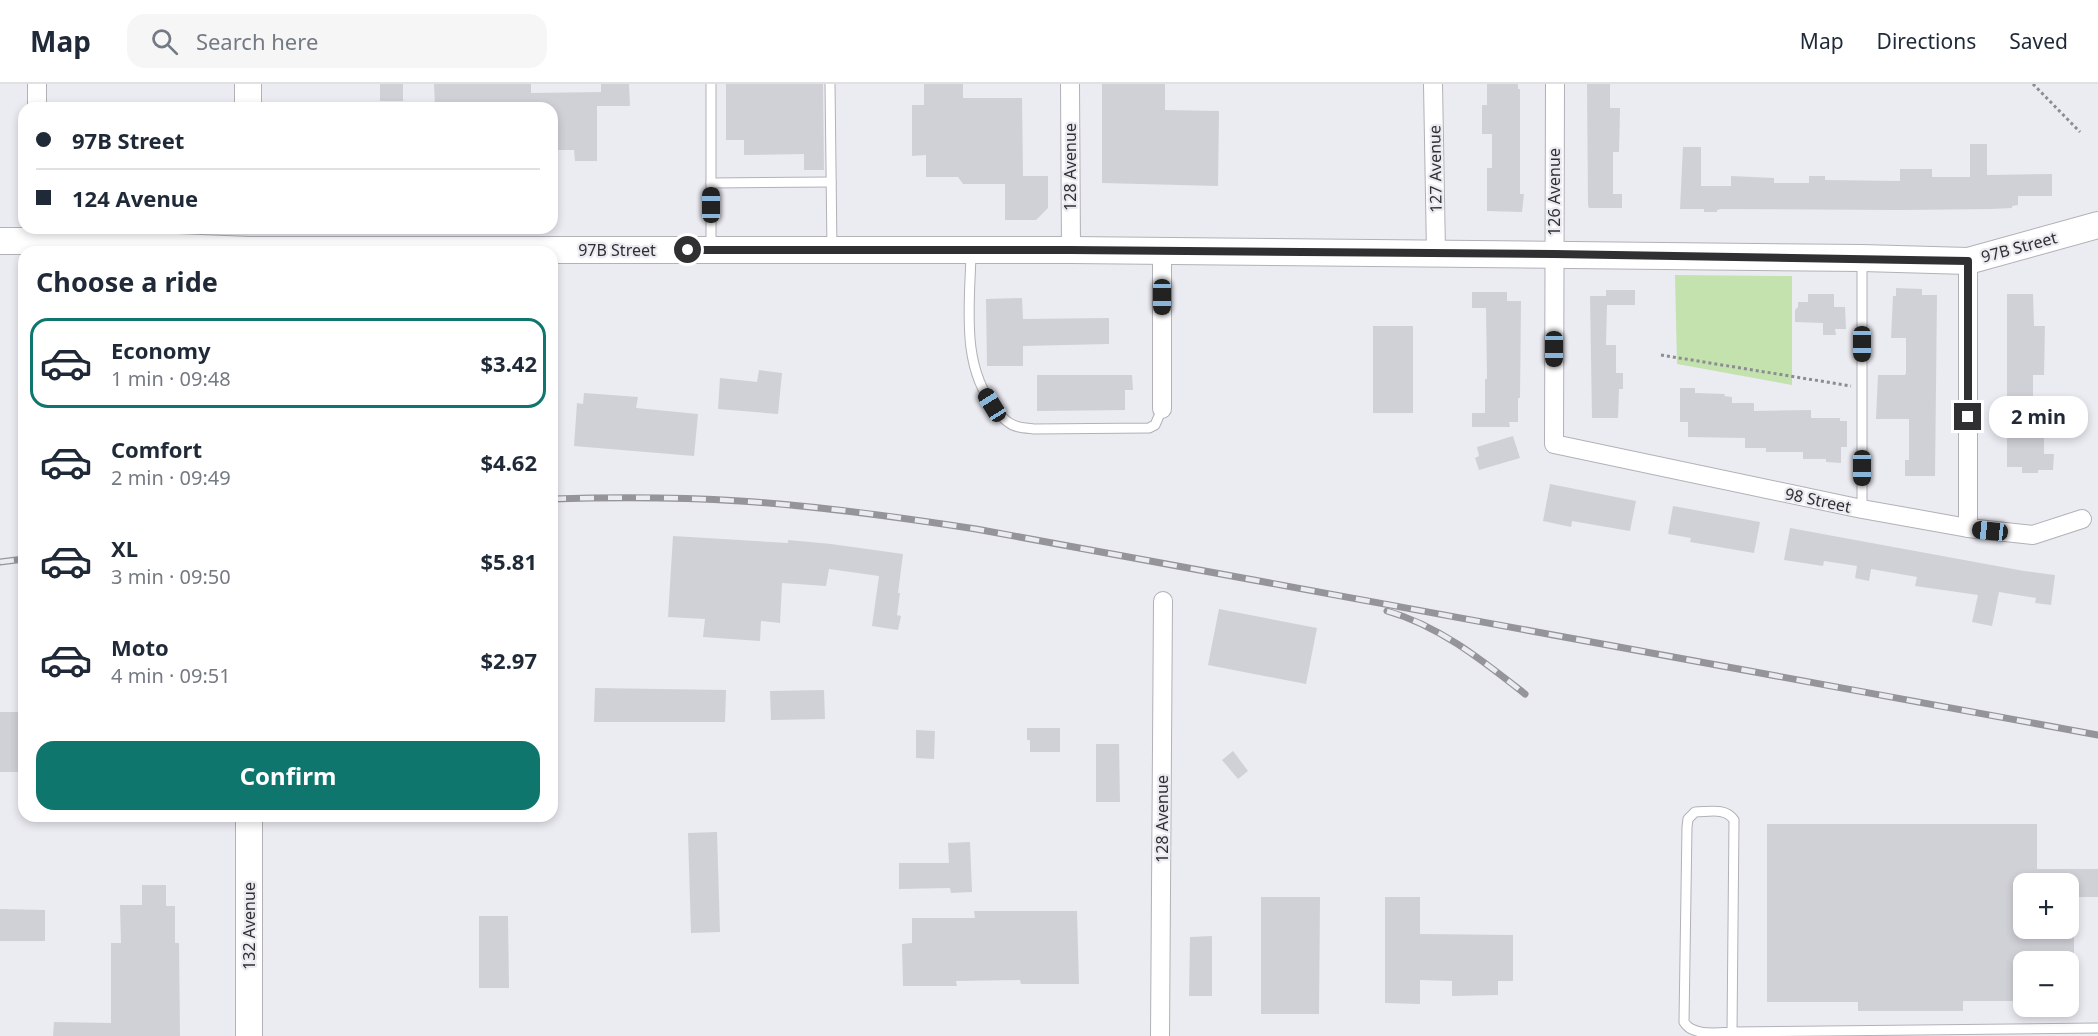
<!DOCTYPE html>
<meta charset="utf-8">
<style>
body{margin:0;font-family:"Noto Sans",sans-serif;background:#f6f6f7;color:#1f2937;height:100vh;display:flex;flex-direction:column;font-size:22px;white-space:nowrap}
*{box-sizing:border-box;margin:0}
p{font-size:20px;color:#747a83}
.icon{flex:none;width:33px;height:33px;fill:none;stroke:currentColor;stroke-width:2;stroke-linecap:round;stroke-linejoin:round}
.map{position:relative;flex:1;overflow:hidden}
.drawer{position:absolute;left:18px;top:162px;width:540px;height:576px;display:flex;flex-direction:column;background:#fff;border-radius:18px;box-shadow:0 3px 9px #0003}
.drawer>*{flex:none}
.guide{position:absolute;left:18px;top:18px;width:540px;height:132px;border-radius:18px;box-shadow:0 3px 9px #0003;display:grid;align-content:center;height:132px;padding:0 18px;background:#fff}
.controls{position:absolute;left:2013px;top:789px;display:grid;gap:12px}
.controls a{display:grid;place-items:center;width:66px;height:66px;border-radius:12px;background:#fff;box-shadow:0 3px 9px #0003;font-size:30px}
.end{position:absolute;width:27px;height:27px;margin:-14px;border:8px solid #303033;background:#fff;box-shadow:0 0 0 3px #fff}
.from{border-radius:50%}
.bubble{position:absolute;height:42px;border-radius:18px;background:#fff;box-shadow:0 3px 9px #0003;font-size:20px;font-weight:700;line-height:42px;text-align:center}
.car{position:absolute;width:18px;height:36px;margin:-18px -9px;border-radius:8px;box-shadow:0 0 4px 2px #0007;background:linear-gradient(#222 24%,#8ab4d8 0 40%,#222 0 76%,#8ab4d8 0 86%,#222 0)}
.guide b{display:flex;align-items:center;gap:21px;height:57px;font-size:22px}
.guide b+b{border-top:2px solid #e0e1e3}
.guide i{width:15px;height:15px;background:#1f2937}
ul{padding:0;list-style:none}
li{display:flex;align-items:center;gap:18px;height:90px;margin:0 12px 9px;padding:0 6px;border:3px solid transparent;border-radius:18px}
li div{flex:1}
li b{display:block;font-size:22px}
li em{font-style:normal;font-weight:700}
li.selected{border-color:#0f766e}
li>.icon{width:54px;height:54px;stroke-width:1.5}
h2{padding:0 18px;font-size:27px;line-height:72px}
.cta{display:flex;gap:12px;margin-top:auto;padding:12px 18px}
.cta a{flex:1;height:69px;border-radius:18px;background:#0f766e;color:#fff;font-size:24px;font-weight:700;line-height:69px;text-align:center}
header{display:flex;align-items:center;gap:36px;box-sizing:border-box;height:84px;padding:0 30px;background:#fff;border-bottom:2px solid #e0e1e3}
header strong{font-size:28px}
nav{display:flex;gap:33px;margin-inline-start:auto;font-size:21px}
.search{width:420px;height:54px;background:#f6f6f7;display:flex;align-items:center;gap:15px;box-sizing:border-box;padding:0 21px;border-radius:18px;color:#747a83;font-size:22px}
.map>svg:first-child{display:block}
.green{fill:#c4e2ae}
.building{fill:#d0d0d7}
.lines{fill:none;stroke-linecap:round;stroke-linejoin:round}
.lane-casing{stroke:#b1b1b8;stroke-width:11}
.street-casing{stroke:#b1b1b8;stroke-width:20}
.secondary-casing{stroke:#b1b1b8;stroke-width:28}
.path{stroke:#8c8c91;stroke-width:3;stroke-dasharray:3 3;stroke-linecap:butt}
.lane{stroke:#fff;stroke-width:9}
.street{stroke:#fff;stroke-width:18}
.secondary{stroke:#fff;stroke-width:26}
.rail-casing{stroke:#949499;stroke-width:7}
.rail{stroke:#ebebf2;stroke-width:4.5;stroke-dasharray:14;stroke-linecap:butt}
.route{stroke:#303033;stroke-width:8}
.labels{text-anchor:middle;stroke-width:4.5;stroke-linejoin:round;paint-order:stroke}
.street-label{font-size:16px;fill:#303033;stroke:#ebebf2}
</style>
<header>
<strong>Map</strong>
<div class="search"><svg class="icon" aria-label="search" viewBox="0 0 24 24"><circle cx="10" cy="10" r="6"/><path d="M15 15l6 6"/></svg>Search here</div>
<nav><a>Map</a><a>Directions</a><a>Saved</a></nav>
</header>
<div class="map">
<svg width="2098" height="952" viewBox="0 0 2098 952">
<rect width="100%" height="100%" fill="#ebebf2"/>
<!-- green -->
<path class="green" d="M1675 191 1792 192V301L1677 280Z"/>
<!-- building -->
<g class="building">
<rect x="380" y="0" width="23" height="17"/>
<path d="M434 0H531V9L601 8V0H629L630 22H597V77H575L574 66H552V24H505V20L435 22Z"/>
<path d="M726 0H823L824 86H804V70L744 71V56H726Z"/>
<path d="M924 0H963V14H1022L1023 92H1048V124L1036 136H1005V100H963L958 93H926V71L912 72V21H924Z"/>
<path d="M1102 0H1165V26L1219 27 1218 102 1102 99Z"/>
<path d="M1487 0H1518V5H1520V110H1524L1522 128 1487 127V84H1492V50H1482V21H1487Z"/>
<path d="M1587 0H1610V24H1620L1619 68H1613V110H1622V124H1589L1588 121Z"/>
<path d="M1970 60H1987V91L2052 90V112H2018V121L2012 122V124L1992 125 1900 126 1721 125 1717 126V128H1704V125H1680L1683 63H1701V102H1731V92L1774 94V99H1809V92H1825V96L1900 97V85H1932V93H1970Z"/>
<path d="M1896 204 1922 205V211H1937L1935 392H1905V376H1909V335H1876L1878 291H1905L1906 289V254H1891L1893 212H1896Z"/>
<path d="M1606 206H1635V221H1607L1606 261H1616V289H1623V305H1619L1618 334H1592L1590 212H1606Z"/>
<path d="M1472 208H1507V217H1521L1520 314H1518V338H1509L1510 343H1472V329H1485V295H1487L1486 224H1472Z"/>
<path d="M1808 210H1834V223H1845L1846 245H1835L1836 251H1823V239L1795 238V226L1798 223V218H1808Z"/>
<path d="M2007 210H2033L2034 242H2045L2044 291H2033V334H2044V370H2054L2053 386H2038V389H2022V383H2007Z"/>
<path d="M1022 214 1023 235 1109 234V260L1023 262V282H987L986 215Z"/>
<rect x="1373" y="242" width="40" height="87"/>
<path d="M759 286 782 289 778 330 718 325 720 294 757 298Z"/>
<path d="M1037 291H1132L1133 306H1125V326L1037 327Z"/>
<path d="M1680 304H1695V309L1725 310 1724 312 1732 313V319H1754V327L1811 326V334H1840V337H1847V363H1841V379L1826 378V375H1803V368H1766V364H1745V354L1688 353V338H1680Z"/>
<path d="M584 309 638 313 636 324 698 330 694 372 574 362 577 319 583 320Z"/>
<path d="M1513 352 1520 374 1479 386 1475 374 1479 372 1477 363Z"/>
<path d="M1550 400 1636 417 1630 447 1572 437 1571 443 1543 437Z"/>
<path d="M1673 422 1760 438 1754 469 1690 458 1691 454 1668 450Z"/>
<path d="M1790 444 2024 487 2055 491 2051 521 2035 519 2036 514 1999 508 1992 542 1972 538 1978 511 1915 502 1917 493 1871 485 1869 497 1855 494 1857 482 1824 477 1823 482 1784 476Z"/>
<path d="M673 452 788 459V456L831 460 903 470 898 509H900L897 531 901 532 898 546 872 542 879 492 829 485 826 502 782 499 780 539 761 537 760 557 703 553 705 535 668 533Z"/>
<path d="M1219 525 1317 544 1306 600 1208 581Z"/>
<path d="M595 604 726 606 725 638H594Z"/>
<path d="M824 606 825 635 771 636 770 607Z"/>
<rect x="0" y="628" width="20" height="60"/>
<path d="M1027 644H1060V668H1030V656H1027Z"/>
<path d="M916 646 935 647 934 675 916 674Z"/>
<path d="M1096 660H1119L1120 718H1096Z"/>
<path d="M1233 667 1248 687 1238 695 1222 676Z"/>
<path d="M1767 740H2037V785H2098V813H2068V800H2024V844H2074V878H2024V917H1963V927H1858V918H1767Z"/>
<path d="M717 748 720 848 691 849 688 749Z"/>
<path d="M970 758 972 808 951 809 950 804 899 805V779H949L948 759Z"/>
<path d="M142 801H166V822H175V859H179L180 952H53L54 938 111 939V859H121L120 821H142Z"/>
<path d="M1261 813H1320L1319 930H1261Z"/>
<path d="M1385 813H1420V850L1513 851V897H1498V911L1452 912V897L1420 896V920L1385 919Z"/>
<path d="M0 825 45 826V857H0Z"/>
<path d="M974 827H1077L1079 900H1021L1020 896 956 897 957 902H903L902 860 912 859V834H975Z"/>
<path d="M479 832H508L509 904H479Z"/>
<path d="M1212 852V912H1189L1190 853Z"/>
</g>
<g class="lines">
<defs>
<g id="lane">
<path d="M711 0V166"/>
<path d="M830 0 832 166"/>
<path d="M711 99 831 98"/>
<path d="M971 169C970 220 960 283 996 325 999 329 1003 335 1008 338 1015 344 1025 344 1034 345L1149 344 1155 341 1162 325"/>
<path d="M1862 425V175"/>
<path d="M1732 952V948L1734 736C1725 723 1709 728 1695 728L1688 735 1687 743 1684 938C1692 952 1716 949 1732 948L2098 944"/>
</g>
<g id="street">
<path d="M1070 0 1071 166"/>
<path d="M1433 0 1436 169"/>
<path d="M1555 0 1554 360 1862 425 1968 444 2033 451 2082 435"/>
<path d="M37 24V0"/>
<path d="M1162 168V325"/>
<path d="M1968 444V177"/>
<path d="M1160 952 1163 517"/>
</g>
<g id="secondary">
<path d="M248 24V0"/>
<path d="M0 157H36L248 166H1071L1862 174 1968 177 2098 141"/>
<path d="M249 732V952"/>
</g>
</defs>
<!-- lane casing -->
<use href="#lane" class="lane-casing"/>
<!-- street casing -->
<use href="#street" class="street-casing"/>
<!-- secondary casing -->
<use href="#secondary" class="secondary-casing"/>
<!-- path -->
<g class="path">
<path d="M2033 0 2080 48"/>
<path d="M1661 271 1851 302"/>
</g>
<!-- lane -->
<use href="#lane" class="lane"/>
<!-- street -->
<use href="#street" class="street"/>
<!-- secondary -->
<use href="#secondary" class="secondary"/>
<defs>
<g id="rail">
<path d="M552 415C615 413 677 413 740 417 819 422 898 433 976 445L2098 651"/>
<path d="M0 478 24 475"/>
<path d="M1387 527C1440 542 1483 577 1525 610"/>
</g>
</defs>
<!-- rail casing -->
<use href="#rail" class="rail-casing"/>
<!-- rail -->
<use href="#rail" class="rail"/>
</g>
<g class="lines">
<!-- route -->
<path class="route" d="M688 166H1071L1554 170 1968 177V333"/>
</g>
<g class="labels">
<!-- street labels -->
<g class="street-label">
<text transform="translate(1070 83) rotate(-90)" y="6">128 Avenue</text>
<text transform="translate(1435 85) rotate(-91)" y="6">127 Avenue</text>
<text transform="translate(1554 108) rotate(-90)" y="6">126 Avenue</text>
<text transform="translate(2019 163) rotate(-15)" y="6">97B Street</text>
<text x="617" y="172">97B Street</text>
<text transform="translate(1818 416) rotate(12)" y="6">98 Street</text>
<text transform="translate(1162 735) rotate(-90)" y="6">128 Avenue</text>
<text transform="translate(249 842) rotate(-90)" y="6">132 Avenue</text>
</g>
</g>
</svg>
<div class="controls">
<a>+</a>
<a>−</a>
</div>
<i class="end from" style="left:688px;top:166px"></i>
<i class="end" style="left:1968px;top:333px"></i>
<div class="bubble" style="left:1989px;top:312px;width:99px">2 min</div>
<i class="car" style="left:711px;top:121px;rotate:0deg"></i>
<i class="car" style="left:1162px;top:213px;rotate:180deg"></i>
<i class="car" style="left:1862px;top:260px;rotate:180deg"></i>
<i class="car" style="left:1554px;top:265px;rotate:180deg"></i>
<i class="car" style="left:992px;top:321px;rotate:328deg"></i>
<i class="car" style="left:1862px;top:384px;rotate:180deg"></i>
<i class="car" style="left:1990px;top:447px;rotate:276deg"></i>
<div class="guide">
<b><i class="from"></i>97B Street</b>
<b><i></i>124 Avenue</b>
</div>
<section class="drawer">
<h2>Choose a ride</h2>
<ul>
<li class="selected"><svg class="icon" aria-label="car" viewBox="0 0 24 24"><path d="M5 17H2v-5l4-1 3-4h7l3 4 3 1v5h-3M9 17h6M6 11h13"/><circle cx="7" cy="17" r="2"/><circle cx="17" cy="17" r="2"/></svg><div><b>Economy</b><p>1 min · 09:48</p></div><em>$3.42</em></li>
<li><svg class="icon" aria-label="car" viewBox="0 0 24 24"><path d="M5 17H2v-5l4-1 3-4h7l3 4 3 1v5h-3M9 17h6M6 11h13"/><circle cx="7" cy="17" r="2"/><circle cx="17" cy="17" r="2"/></svg><div><b>Comfort</b><p>2 min · 09:49</p></div><em>$4.62</em></li>
<li><svg class="icon" aria-label="car" viewBox="0 0 24 24"><path d="M5 17H2v-5l4-1 3-4h7l3 4 3 1v5h-3M9 17h6M6 11h13"/><circle cx="7" cy="17" r="2"/><circle cx="17" cy="17" r="2"/></svg><div><b>XL</b><p>3 min · 09:50</p></div><em>$5.81</em></li>
<li><svg class="icon" aria-label="car" viewBox="0 0 24 24"><path d="M5 17H2v-5l4-1 3-4h7l3 4 3 1v5h-3M9 17h6M6 11h13"/><circle cx="7" cy="17" r="2"/><circle cx="17" cy="17" r="2"/></svg><div><b>Moto</b><p>4 min · 09:51</p></div><em>$2.97</em></li>
</ul>
<div class="cta"><a>Confirm</a></div>
</section>
</div>
